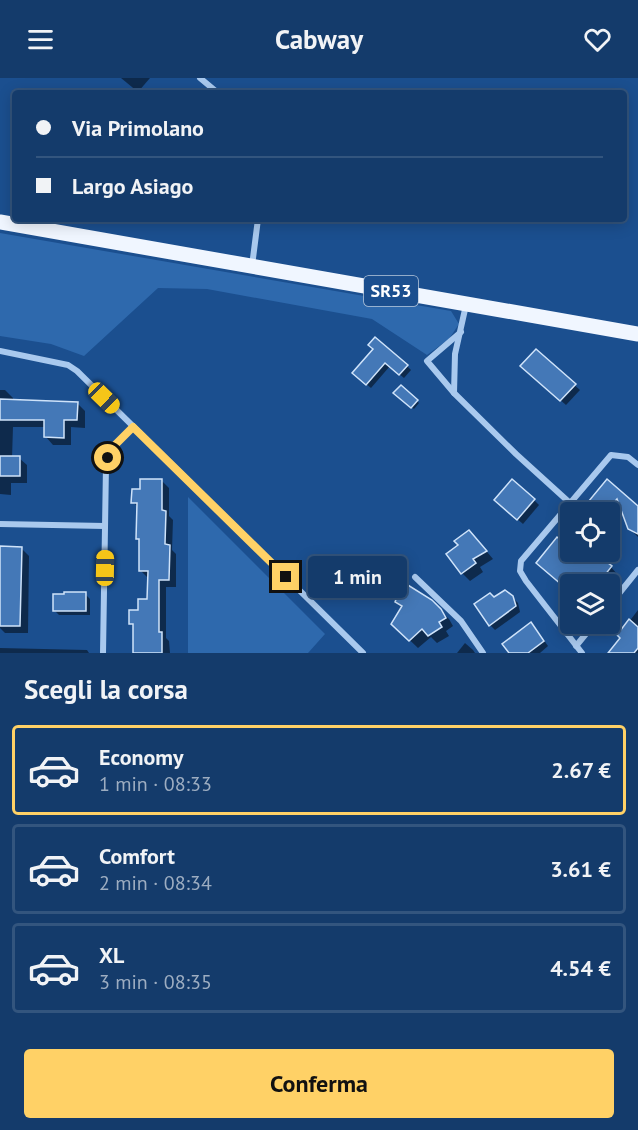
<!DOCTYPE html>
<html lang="it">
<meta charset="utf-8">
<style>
body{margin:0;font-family:"PT Sans",sans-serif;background:#1d4271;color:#f1f3f6;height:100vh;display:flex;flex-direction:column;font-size:22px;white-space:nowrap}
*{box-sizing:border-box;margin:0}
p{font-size:20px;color:#9dadc1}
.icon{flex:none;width:33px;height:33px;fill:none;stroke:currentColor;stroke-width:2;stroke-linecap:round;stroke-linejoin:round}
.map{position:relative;height:575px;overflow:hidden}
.details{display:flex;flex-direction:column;background:#143b6b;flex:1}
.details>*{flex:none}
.banner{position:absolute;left:12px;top:12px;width:615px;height:132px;border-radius:6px;box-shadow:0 3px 15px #0003,0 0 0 2px #33557e;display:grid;align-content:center;height:132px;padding:0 24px;background:#143b6b}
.buttons{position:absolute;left:560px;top:424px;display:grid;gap:12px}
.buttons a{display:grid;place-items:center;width:60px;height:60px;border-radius:6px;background:#143b6b;box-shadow:0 3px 15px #0003,0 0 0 2px #33557e;font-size:30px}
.end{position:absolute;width:27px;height:27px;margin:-14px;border:8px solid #ffd166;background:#111;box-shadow:0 0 0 3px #111}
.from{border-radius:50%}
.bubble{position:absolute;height:42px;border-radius:6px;background:#143b6b;box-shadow:0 3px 15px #0003,0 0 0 2px #33557e;font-size:20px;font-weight:700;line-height:42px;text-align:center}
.car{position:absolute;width:18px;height:36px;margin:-18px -9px;border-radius:8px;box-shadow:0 0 4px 2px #0007;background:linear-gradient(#f5c518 24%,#345 0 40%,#f5c518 0 76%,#345 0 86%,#f5c518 0)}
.banner b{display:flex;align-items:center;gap:21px;height:57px;font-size:22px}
.banner b+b{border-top:2px solid #33557e}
.banner i{width:15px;height:15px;background:#f1f3f6}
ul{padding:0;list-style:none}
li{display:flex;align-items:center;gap:18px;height:90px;margin:0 12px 9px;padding:0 12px;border:3px solid #33557e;border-radius:6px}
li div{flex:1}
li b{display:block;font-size:22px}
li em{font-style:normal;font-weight:700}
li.current{border-color:#ffd166}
li>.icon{width:54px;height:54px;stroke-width:1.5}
h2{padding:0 24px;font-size:27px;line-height:72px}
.action{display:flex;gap:12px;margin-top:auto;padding:12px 24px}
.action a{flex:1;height:69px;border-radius:6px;background:#ffd166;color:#111;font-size:24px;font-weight:700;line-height:69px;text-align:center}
header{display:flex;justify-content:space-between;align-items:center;height:78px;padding:0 24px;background:#143b6b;font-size:27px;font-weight:700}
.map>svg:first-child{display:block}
.green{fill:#2e69ad}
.shadow{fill:#0007}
.building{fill:#4478b7;stroke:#cfe3fa;stroke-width:1.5}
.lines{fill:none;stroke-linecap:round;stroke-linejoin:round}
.street{stroke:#a9c9ee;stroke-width:6}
.primary{stroke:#f0f6ff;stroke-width:15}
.route{stroke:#ffd166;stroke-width:8}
.labels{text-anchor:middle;stroke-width:5;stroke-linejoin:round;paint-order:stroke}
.shield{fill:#1b4f8f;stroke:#bbcadd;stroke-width:1.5}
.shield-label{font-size:18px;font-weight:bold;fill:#fff}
</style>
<header><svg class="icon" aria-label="menu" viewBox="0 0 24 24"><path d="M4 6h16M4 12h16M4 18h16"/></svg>Cabway<svg class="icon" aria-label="heart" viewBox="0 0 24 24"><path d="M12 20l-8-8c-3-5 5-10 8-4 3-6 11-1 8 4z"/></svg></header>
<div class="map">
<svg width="638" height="575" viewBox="0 0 638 575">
<rect width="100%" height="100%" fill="#1b4f8f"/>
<!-- green -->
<g class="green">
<path d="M0 155 451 233 459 246 449 261 427 277 372 241 207 211 158 210 84 278 51 266 0 258Z"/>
<path d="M188 419 325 556 308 575H188Z"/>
</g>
<!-- shadow -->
<g class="shadow">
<path d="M121 0H150L138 14Z"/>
<path d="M376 270 407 288 411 292 404 300 390 288 371 310 358 299Z"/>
<path d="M536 273 580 312 566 327 527 293Z"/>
<path d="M401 309 419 325 414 331 395 315Z"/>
<path d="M0 312H5L13 320V323L77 325 85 333V350L71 349V367H53L46 359V349H13L12 380H19L27 387V405H11V417L0 416Z"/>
<path d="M162 403 169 410V438L173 442 172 472 176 476V509H166V560L169 563 170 575H135V549L131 546 148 523V500L140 492 141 464 137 460 138 429 133 424 141 413Z"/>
<path d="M607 403 638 428V459L629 450 622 431 609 448V435H581Z"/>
<path d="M534 422 539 427 523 446 501 427Z"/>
<path d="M477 462 493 481 480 489 483 494 470 503 462 495Z"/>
<path d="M0 470H21L29 478 28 555H5L0 550Z"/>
<path d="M570 472V474L611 489 617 496 609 507 570 508 563 501Z"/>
<path d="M85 516 90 521V537H59L54 532Z"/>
<path d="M512 519 518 525 520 534 495 552 490 547Z"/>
<path d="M397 524H431L449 541 453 548 446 553 449 558 437 565 431 559 418 570 393 546 402 530Z"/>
<path d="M638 532V575H614L612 572 622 560 619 557Z"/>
<path d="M536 551 548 568 540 575H511L504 566Z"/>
<path d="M465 565 473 572 475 575H457Z"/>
<path d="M0 570 87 572 89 575H0Z"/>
</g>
<!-- building -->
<g class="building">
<path d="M375 259 408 287 399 297 385 285 366 307 352 295 373 271 368 267Z"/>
<path d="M536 271 576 306 560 323 520 288Z"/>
<path d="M401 307 418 322 411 330 393 315Z"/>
<path d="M0 321 78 324 77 342H64V360L44 359V342H0Z"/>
<rect x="0" y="378" width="20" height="20"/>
<path d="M140 401H162V432L166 433 165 466 170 467 169 502H159V554H162V575H133V546H129V532H138V521H147L148 493H139V461H136L137 425H131L132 411H140Z"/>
<path d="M512 401 535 421 517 442 494 422Z"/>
<path d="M607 401 638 428V456L628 451 617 421 605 435H579Z"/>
<path d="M469 452 487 473 473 481 476 485 461 496 446 476 458 467 454 463Z"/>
<path d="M557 459 570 470V474H593L612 488 597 507H562L536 485Z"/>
<path d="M0 468 22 469 20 548H0Z"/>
<path d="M403 504 432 522 441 531 446 540 439 544 442 549 428 558 422 551 409 563 391 546 402 528 395 524Z"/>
<path d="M505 512 513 518 516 528 489 548 474 526 490 515 494 519Z"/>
<path d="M64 514H86V533H53V516H64Z"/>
<path d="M629 541 638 549V570L634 575H608L620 560 617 557Z"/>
<path d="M531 544 544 563 528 575H509L502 566Z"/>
</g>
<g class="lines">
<!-- street -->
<g class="street">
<path d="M200 0 218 15"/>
<path d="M252 188 258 141"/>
<path d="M466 227 455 276 454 315 516 376 570 425"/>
<path d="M0 273 68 287 77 293 363 575"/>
<path d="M454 315 427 283 461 254"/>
<path d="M0 446 105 448"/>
<path d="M415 499 461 543 483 575"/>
<path d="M609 528 638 492"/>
<path d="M576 568 594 546"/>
<path d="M103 575 106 387 115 367 133 349"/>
<path d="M582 575 526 503 520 493 521 483 611 377 628 379 638 387"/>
</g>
<!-- primary -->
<path class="primary" d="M0 144 638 256"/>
</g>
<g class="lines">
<!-- route -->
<path class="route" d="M108 380 115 367 133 349 286 499"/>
</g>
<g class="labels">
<!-- shield labels -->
<rect class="shield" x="364" y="198" width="54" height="30" rx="4.5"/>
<g class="shield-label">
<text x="391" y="219">SR53</text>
</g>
</g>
</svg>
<div class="buttons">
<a><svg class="icon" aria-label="locate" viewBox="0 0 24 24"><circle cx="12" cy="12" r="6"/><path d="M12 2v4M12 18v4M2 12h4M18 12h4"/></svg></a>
<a><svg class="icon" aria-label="layers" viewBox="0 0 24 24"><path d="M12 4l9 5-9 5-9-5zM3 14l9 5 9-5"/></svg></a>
</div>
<i class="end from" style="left:108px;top:380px"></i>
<i class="end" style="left:286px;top:499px"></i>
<div class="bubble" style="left:308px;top:478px;width:99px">1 min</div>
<i class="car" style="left:104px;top:320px;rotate:134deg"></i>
<i class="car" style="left:105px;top:490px;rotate:1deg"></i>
<div class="banner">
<b><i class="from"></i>Via Primolano</b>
<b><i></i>Largo Asiago</b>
</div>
</div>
<section class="details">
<h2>Scegli la corsa</h2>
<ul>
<li class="current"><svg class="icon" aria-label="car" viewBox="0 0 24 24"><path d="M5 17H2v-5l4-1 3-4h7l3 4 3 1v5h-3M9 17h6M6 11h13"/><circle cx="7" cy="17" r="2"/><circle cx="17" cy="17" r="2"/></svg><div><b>Economy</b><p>1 min · 08:33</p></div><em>2.67 €</em></li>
<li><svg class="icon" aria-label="car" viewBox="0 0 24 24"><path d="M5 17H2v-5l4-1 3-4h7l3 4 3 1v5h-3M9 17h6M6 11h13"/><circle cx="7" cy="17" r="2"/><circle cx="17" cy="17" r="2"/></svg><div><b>Comfort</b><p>2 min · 08:34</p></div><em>3.61 €</em></li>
<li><svg class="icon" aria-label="car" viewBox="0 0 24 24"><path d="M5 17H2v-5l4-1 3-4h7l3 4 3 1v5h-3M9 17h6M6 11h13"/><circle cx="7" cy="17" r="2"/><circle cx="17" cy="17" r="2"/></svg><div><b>XL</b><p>3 min · 08:35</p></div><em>4.54 €</em></li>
</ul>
<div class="action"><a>Conferma</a></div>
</section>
